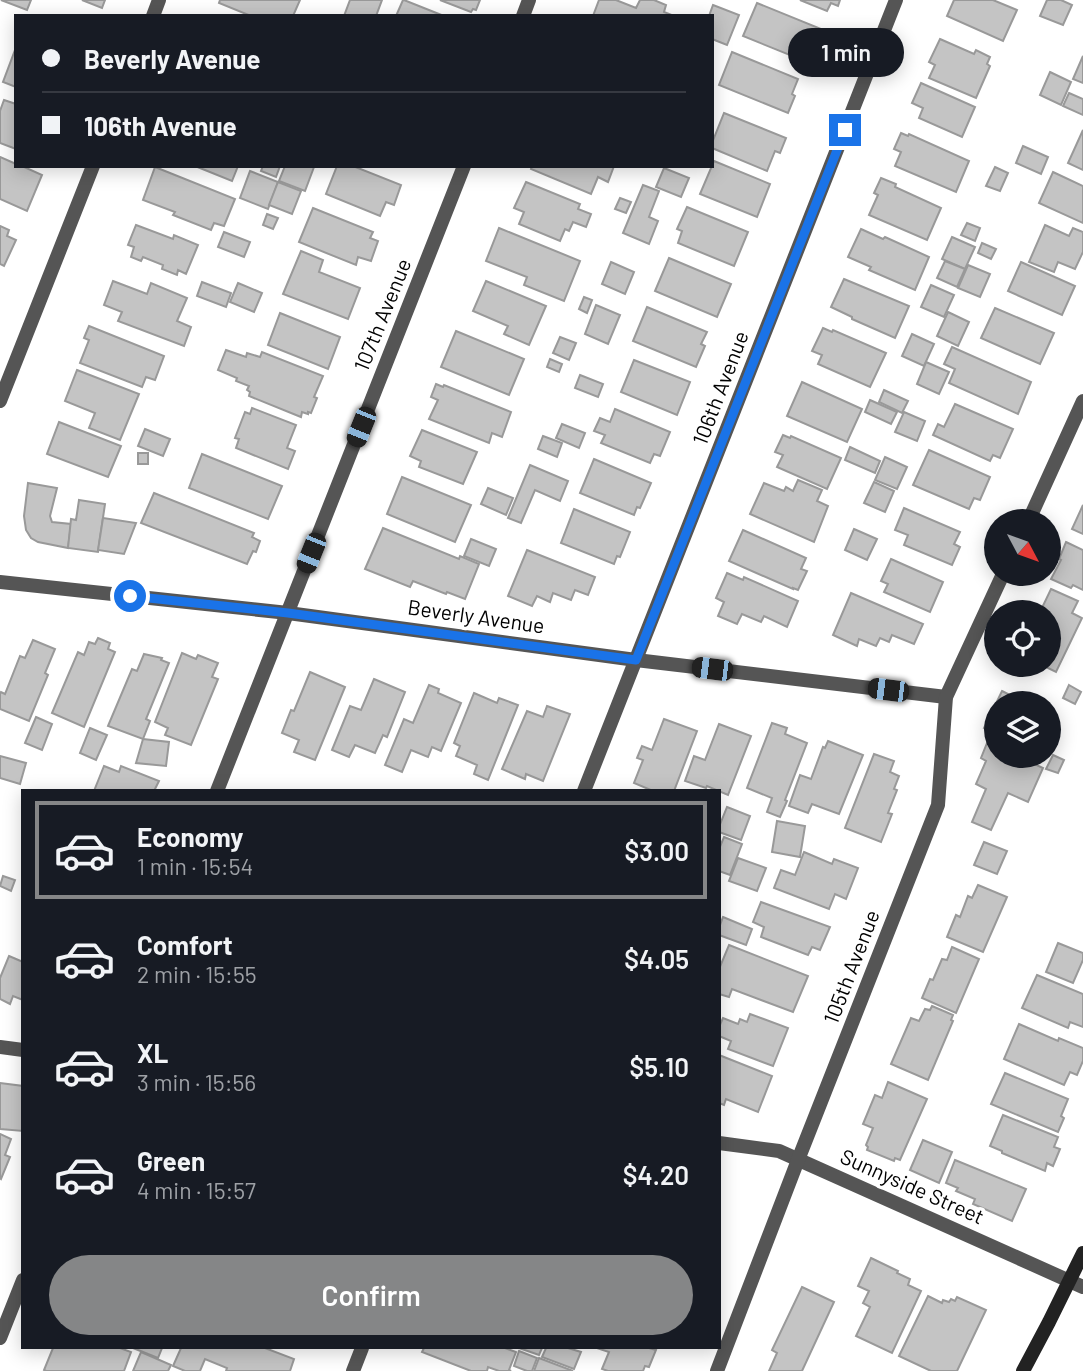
<!DOCTYPE html>
<meta charset="utf-8">
<style>
body{margin:0;font-family:Barlow,sans-serif;background:#20242c;color:#f1f3f6;height:100vh;display:flex;flex-direction:column;font-size:26px;white-space:nowrap}
*{box-sizing:border-box;margin:0}
p{font-size:23px;color:#9ea1a6}
.icon{flex:none;width:38px;height:38px;fill:none;stroke:currentColor;stroke-width:2;stroke-linecap:round;stroke-linejoin:round}
.map{position:relative;flex:1;overflow:hidden}
.sheet{position:absolute;left:21px;top:789px;width:700px;height:560px;display:flex;flex-direction:column;background:#171b24;border-radius:0px;box-shadow:0 4px 18px #0003}
.sheet>*{flex:none}
.guide{position:absolute;left:14px;top:14px;width:700px;height:154px;border-radius:0px;box-shadow:0 4px 18px #0003;display:grid;align-content:center;height:154px;padding:0 28px;background:#171b24}
.needle{width:46px;rotate:131deg}
.fabs{position:absolute;left:984px;top:509px;display:grid;gap:14px}
.fabs a{display:grid;place-items:center;width:77px;height:77px;border-radius:50%;background:#171b24;box-shadow:0 4px 18px #0003;font-size:35px}
.end{position:absolute;width:32px;height:32px;margin:-16px;border:9px solid #1a73e8;background:#fff;box-shadow:0 0 0 4px #fff}
.from{border-radius:50%}
.bubble{position:absolute;height:49px;border-radius:24px;background:#171b24;box-shadow:0 4px 18px #0003;font-size:23px;font-weight:600;line-height:49px;text-align:center}
.car{position:absolute;width:21px;height:42px;margin:-21px -10px;border-radius:9px;box-shadow:0 0 5px 2px #0007;background:linear-gradient(#222 24%,#8ab4d8 0 40%,#222 0 76%,#8ab4d8 0 86%,#222 0)}
.guide b{display:flex;align-items:center;gap:24px;height:66px;font-size:26px}
.guide b+b{border-top:2px solid #363941}
.guide i{width:18px;height:18px;background:#f1f3f6}
ul{padding:12px 0 0;list-style:none}
li{display:flex;align-items:center;gap:21px;height:98px;margin:0 14px 10px;padding:0 14px;border:4px solid transparent;border-radius:0px}
li div{flex:1}
li b{display:block;font-size:26px}
li em{font-style:normal;font-weight:600}
li.selected{border-color:#858687}
li>.icon{width:63px;height:63px;stroke-width:1.5}
.action{display:flex;gap:14px;margin-top:auto;padding:14px 28px}
.action a{flex:1;height:80px;border-radius:42px;background:#858687;color:#fff;font-size:28px;font-weight:600;line-height:80px;text-align:center}
.map>svg:first-child{display:block}
.building{fill:#c4c4c4;stroke:#999;stroke-width:2}
.lines{fill:none;stroke-linecap:round;stroke-linejoin:round}
.street{stroke:#555;stroke-width:14}
.secondary{stroke:#222;stroke-width:14}
.route{stroke:#1a73e8;stroke-width:9}
.labels{text-anchor:middle;stroke-width:7;stroke-linejoin:round;paint-order:stroke}
.street-label{font-size:21px;fill:#000;stroke:#fff}
</style>
<div class="map">
<svg width="1083" height="1371" viewBox="0 0 1083 1371">
<rect width="100%" height="100%" fill="#fff"/>
<!-- building -->
<g class="building">
<path d="M1 0H31L27 10Z"/>
<path d="M82 0H105L102 8Z"/>
<path d="M220 0H300L293 16H251L219 3Z"/>
<path d="M350 0H382L376 16H344Z"/>
<path d="M403 0H404L444 16H396Z"/>
<path d="M440 0H480L476 10 473 9 471 12Z"/>
<path d="M599 0H616L636 8 640 0H654L666 5 664 12 674 16H593Z"/>
<path d="M800 0H840L838 6 831 3 827 11Z"/>
<path d="M954 0H993L1017 10 1003 41 947 16Z"/>
<path d="M1047 0H1061L1072 5 1063 25 1040 16Z"/>
<path d="M757 3 826 31 819 49 823 50 818 63 813 61 812 64 743 36Z"/>
<path d="M713 5 739 15 727 45 712 39V16H709Z"/>
<path d="M940 39 974 54 976 50 990 57 987 64 990 66 976 98 929 78 935 65 929 62Z"/>
<path d="M15 50H16V87L3 82Z"/>
<path d="M732 52 798 79 792 94 795 96 788 113 719 85Z"/>
<path d="M1083 56V83L1073 79Z"/>
<path d="M1050 72 1071 82 1061 105 1040 95Z"/>
<path d="M921 83 975 107 962 137 919 118 923 108 912 103Z"/>
<path d="M1069 93 1083 99V115L1063 106Z"/>
<path d="M4 100 16 104V149L0 143V111Z"/>
<path d="M724 113 786 138 780 153 775 151 767 171 712 148V143Z"/>
<path d="M1083 130V170L1068 163Z"/>
<path d="M901 133 908 136 909 134 969 161 956 192 895 166 901 152 894 149Z"/>
<path d="M1023 146 1048 157 1041 174 1016 163Z"/>
<path d="M0 157 16 164V166H22L42 175 27 211 0 199Z"/>
<path d="M714 161 770 184 757 217 700 194Z"/>
<path d="M195 166H238L232 181Z"/>
<path d="M263 166H280L276 177 261 171Z"/>
<path d="M285 166 314 167 305 191 279 181Z"/>
<path d="M337 166H353L401 185 394 205 386 202 380 216 326 194Z"/>
<path d="M532 166H614L608 182 598 177 591 194 531 169Z"/>
<path d="M155 167 235 199 224 226 214 223 211 230 173 215 175 212 143 200Z"/>
<path d="M995 167 1008 173 1000 191 986 186Z"/>
<path d="M664 168 689 178 681 197 656 187Z"/>
<path d="M250 171 278 182 268 209 240 198Z"/>
<path d="M1053 172 1083 186V223L1039 203Z"/>
<path d="M881 178 896 184 895 187 941 208 927 240 869 215 878 195 874 193Z"/>
<path d="M278 182 301 191 292 214 269 205Z"/>
<path d="M526 182 580 204 578 209 591 214 586 227 573 222 569 231 565 229 560 241 519 224 524 212 514 208Z"/>
<path d="M643 185 659 191 649 217 658 221 649 244 623 233Z"/>
<path d="M620 198 631 202 626 213 615 209Z"/>
<path d="M687 207 748 232 734 266 678 243 682 231 677 229Z"/>
<path d="M313 208 373 232 370 238 378 241 371 261 358 257 356 265 299 242Z"/>
<path d="M267 214 278 218 273 229 263 225Z"/>
<path d="M967 223 980 228 975 241 961 235Z"/>
<path d="M136 225 173 239 174 235 198 245 186 274 178 270 177 275 162 269 163 265 143 257 141 261 131 257 134 247 128 245Z"/>
<path d="M1045 225 1069 236 1073 228 1083 232V252L1075 269 1058 262 1054 272 1029 262Z"/>
<path d="M0 226 9 230 7 236 16 240 4 266 0 264Z"/>
<path d="M499 228 580 261 564 301 524 285 527 277 486 261Z"/>
<path d="M861 229 883 239 885 237 929 257 915 290 869 270 871 267 848 257Z"/>
<path d="M224 232 250 242 244 257 218 247Z"/>
<path d="M952 237 975 247 965 269 942 259Z"/>
<path d="M982 243 996 249 991 259 978 253Z"/>
<path d="M301 251 323 260 319 272 360 288 348 319 283 294Z"/>
<path d="M669 258 731 284 717 317 655 291Z"/>
<path d="M945 261 965 269 957 287 937 278Z"/>
<path d="M611 262 634 272 625 294 602 284Z"/>
<path d="M1021 262 1075 286 1062 315 1008 291Z"/>
<path d="M968 265 990 274 980 297 958 288Z"/>
<path d="M844 279 909 306 895 338 852 319V317L831 307Z"/>
<path d="M113 281 147 294 151 283 187 298 177 321 191 327 184 346 118 321 122 312 104 305Z"/>
<path d="M486 281 546 306 529 345 504 334 508 326 473 311Z"/>
<path d="M202 282 231 293 226 307 197 296Z"/>
<path d="M238 283 262 293 254 312 230 302Z"/>
<path d="M931 285 954 295 944 317 921 307Z"/>
<path d="M584 297 592 300 587 313 579 309Z"/>
<path d="M596 305 620 315 608 344 585 334Z"/>
<path d="M647 307 707 332 701 344 705 346 696 367 633 341Z"/>
<path d="M995 308 1054 333 1040 364 981 338Z"/>
<path d="M948 312 969 322 958 346 937 336Z"/>
<path d="M280 313 340 337 328 369 268 345Z"/>
<path d="M89 326 164 356 155 380 146 377 142 387 80 363 89 340 84 338Z"/>
<path d="M823 328 832 332 833 330 886 353 870 387 818 364 822 355 812 351Z"/>
<path d="M456 331 524 359 509 395 441 367Z"/>
<path d="M912 334 934 344 924 366 902 356Z"/>
<path d="M560 337 576 343 569 360 553 353Z"/>
<path d="M952 347 1031 382 1018 414 949 383 955 369 944 364Z"/>
<path d="M226 350 246 357 247 353 260 357 262 352 323 376 314 397 317 398 311 413 308 412V414L302 412 301 417 249 396 250 392 247 390 249 386 236 381 237 378 218 370Z"/>
<path d="M550 359 562 364 559 372 547 367Z"/>
<path d="M634 360 690 382 677 415 621 392Z"/>
<path d="M926 362 949 372 939 394 917 384Z"/>
<path d="M77 370 139 394 120 440 89 428 95 413 65 401Z"/>
<path d="M580 375 603 384 598 397 575 388Z"/>
<path d="M802 382 862 409 847 442 787 416Z"/>
<path d="M436 384 443 387 444 385 511 412 502 437 492 433 489 443 429 419 438 400 431 397Z"/>
<path d="M884 390 908 401 902 413 879 402Z"/>
<path d="M870 400 897 412 891 424 865 412Z"/>
<path d="M955 404 1013 429 1000 458 993 455 990 461 933 435 938 424 944 427Z"/>
<path d="M252 408 296 425 287 448 295 451 288 469 236 448 239 439 235 438 245 412 250 414Z"/>
<path d="M615 409 670 432 660 456 654 454 650 463 601 443 605 435 594 431 600 418 610 422Z"/>
<path d="M904 412 925 421 917 441 895 432Z"/>
<path d="M59 422 121 446 108 477 47 454Z"/>
<path d="M562 424 585 433 579 448 556 438Z"/>
<path d="M145 429 170 439 163 456 138 446Z"/>
<path d="M422 430 477 452 463 484 419 467 421 461 410 456Z"/>
<path d="M783 435 790 438 791 436 841 458 827 489 777 467 783 455 775 452Z"/>
<path d="M543 436 562 443 557 457 538 449Z"/>
<path d="M850 447 880 461 875 473 845 460Z"/>
<path d="M929 450 990 477 980 500 974 498 969 509 913 485Z"/>
<rect x="138" y="453" width="10" height="11"/>
<path d="M202 454 282 486 268 519 189 488Z"/>
<path d="M885 457 907 467 897 489 875 480Z"/>
<path d="M594 459 651 483 640 508 637 507 634 515 580 493Z"/>
<path d="M530 465 568 481 560 501 535 490 521 523 508 518Z"/>
<path d="M402 477 471 505 455 542 387 514Z"/>
<path d="M798 480 822 490 817 501 828 506 814 542 750 514 764 483 784 491 786 487 793 491Z"/>
<path d="M874 482 894 491 885 512 864 503Z"/>
<path d="M28 483 57 488 50 516 52 522 71 524 68 548 38 542 31 538 26 530 24 516Z"/>
<path d="M488 488 513 498 506 515 481 504Z"/>
<path d="M154 493 254 533 252 537 260 541 256 552 253 551 247 564 141 523Z"/>
<path d="M79 500 105 504 98 552 68 548 71 519 76 520Z"/>
<path d="M1083 505V534L1072 529Z"/>
<path d="M904 508 960 532 954 544 960 547 952 565 904 545 908 535 895 530Z"/>
<path d="M574 509 630 532 620 557 617 556 614 564 561 543Z"/>
<path d="M103 518 136 523 124 554 98 550Z"/>
<path d="M383 528 459 559 460 556 479 564 465 599 447 592 446 594 413 581 410 587 365 569Z"/>
<path d="M854 529 877 539 867 560 845 550Z"/>
<path d="M743 530 806 558 801 569 807 571 798 590 793 588V589L729 561Z"/>
<path d="M471 539 496 549 489 566 464 556Z"/>
<path d="M1066 542 1083 550V590L1073 585 1071 588 1051 579 1061 560 1059 559Z"/>
<path d="M527 550 595 577 588 595 575 590 571 600 553 593 550 602 537 596 532 606 508 596Z"/>
<path d="M891 559 943 582 930 612 884 592 888 584 881 581Z"/>
<path d="M727 573 743 580 744 577 798 601 787 627 764 616 761 622 742 614 737 624 718 616 724 602 716 598Z"/>
<path d="M1051 589 1078 601 1072 613 1082 618 1056 672 1042 665H1048V612H1040Z"/>
<path d="M851 593 923 624 914 644 892 635 889 642 880 638 876 646 859 639 857 646 833 635Z"/>
<path d="M98 638 110 643 108 649 115 652 84 727 52 713 78 652 84 655 89 642 95 644Z"/>
<path d="M33 640 55 649 45 673 48 675 29 721 0 709V694L1 692 5 694 20 656 25 658Z"/>
<path d="M182 653 196 659 198 655 218 663 212 677 218 679 191 745 165 735 168 728 155 722Z"/>
<path d="M144 654 162 658 161 660 169 663 146 719 150 721 143 739 108 726 132 669 137 671Z"/>
<path d="M310 672 345 687 315 760 294 752 299 740 282 733 291 710 294 711Z"/>
<path d="M374 679 405 692 387 737 383 735 375 753 355 745 349 757 332 750 350 706 361 710Z"/>
<path d="M429 685 439 689 438 693 461 703 441 751 432 747 428 757 411 750 402 772 385 765 404 719 413 723Z"/>
<path d="M1069 685 1081 692 1075 704 1063 698Z"/>
<path d="M1002 691 1028 704H996V733L984 728Z"/>
<path d="M474 693 497 703 499 698 518 705 488 780 474 774 477 765 456 756 460 746 454 743Z"/>
<path d="M547 706 570 714 543 781 526 774 525 779 502 769 527 711 543 717Z"/>
<path d="M36 717 52 724 42 750 25 743Z"/>
<path d="M664 719 697 731 674 791H653L634 783 643 760 637 758 642 746 652 750Z"/>
<path d="M772 723 787 728 785 734 807 743 785 800 787 801 780 817 767 812 772 798 747 788Z"/>
<path d="M719 724 751 736 728 795 707 786 706 788 685 781 694 756 705 760Z"/>
<path d="M90 728 107 735 96 760 80 753Z"/>
<path d="M143 739 169 742 166 766 136 763Z"/>
<path d="M828 741 863 755 839 814 812 804 808 813 789 806 800 775 811 779 823 747 825 748Z"/>
<path d="M987 743 996 747V756H1017L1043 768 1028 802 1008 793 991 830 972 822 986 789 976 784 986 761 981 758Z"/>
<path d="M874 754 894 761 890 772 899 776 894 789 897 790 888 813 892 814 881 842 845 828Z"/>
<path d="M1053 755 1064 760 1058 773 1046 769Z"/>
<path d="M0 756 26 763 20 784 0 778Z"/>
<path d="M104 766 119 772 121 766 159 781 154 791H94Z"/>
<path d="M727 807 750 816 741 840 719 832V827Z"/>
<path d="M777 821 805 826 800 857 772 852Z"/>
<path d="M724 837 742 844 730 875 719 871V849Z"/>
<path d="M984 842 1007 851 997 874 974 865Z"/>
<path d="M804 852 832 864 834 859 858 868 846 899 835 894 829 909 774 888 781 870 795 875Z"/>
<path d="M738 858 766 868 757 891 729 881Z"/>
<path d="M3 876 15 880 11 891 0 886Z"/>
<path d="M978 885 1007 897 983 952 947 937 956 915 960 917 968 896 972 898Z"/>
<path d="M761 902 830 927 820 950 812 947 808 955 761 937 764 927 753 922Z"/>
<path d="M723 917 752 929 746 945 719 935V928Z"/>
<path d="M1058 943 1083 953V960L1073 983 1046 972Z"/>
<path d="M729 945 808 976 793 1012 732 989 729 997 719 994V969Z"/>
<path d="M952 947 979 959 956 1013 922 998 930 979 933 980 942 959 947 960Z"/>
<path d="M9 956 23 962V1000L13 996 10 1004 0 999V978Z"/>
<path d="M1037 975 1083 994V1027L1070 1022 1068 1028 1022 1008Z"/>
<path d="M932 1006 953 1015 951 1020 953 1021 928 1080 891 1064 911 1018 919 1021 925 1009 930 1010Z"/>
<path d="M750 1014 788 1028 773 1066 728 1049 731 1041 719 1036V1027L723 1018 738 1024 740 1019 747 1022Z"/>
<path d="M1019 1024 1058 1041 1059 1038 1083 1048V1061L1077 1075 1070 1072 1064 1085 1004 1059Z"/>
<path d="M719 1055 772 1076 758 1112 726 1099 724 1105 719 1103Z"/>
<path d="M1005 1073 1068 1099 1061 1116 1064 1118 1058 1132 991 1104Z"/>
<path d="M888 1082 927 1099 900 1160 895 1158 894 1161 867 1150 868 1147 866 1145 873 1128 863 1124 875 1095 882 1098Z"/>
<path d="M0 1083 23 1086V1131L0 1129Z"/>
<path d="M1003 1115 1058 1137 1054 1147 1060 1149 1053 1166 1047 1163 1045 1171 1002 1153V1151L990 1146Z"/>
<path d="M0 1134 11 1139 5 1155 10 1157 1 1179 0 1178Z"/>
<path d="M923 1140 952 1152 939 1183 910 1170Z"/>
<path d="M955 1160 1026 1189 1012 1221 973 1204 975 1199 956 1191 958 1188 946 1183Z"/>
<path d="M871 1258 898 1271 897 1273 910 1279 908 1285 921 1291 892 1353 856 1336 870 1307 863 1303 869 1291 858 1286Z"/>
<path d="M802 1287 834 1302 802 1371H769L777 1353 772 1350Z"/>
<path d="M928 1296 942 1303 943 1300 949 1302 951 1299 955 1301 957 1297 986 1310 957 1371H931L899 1356Z"/>
<path d="M53 1348H120L131 1352 124 1371H46L44 1370Z"/>
<path d="M133 1348H162L158 1358Z"/>
<path d="M181 1348H265L294 1359 290 1371H226L227 1368 205 1359 200 1371H185L173 1366Z"/>
<path d="M424 1348H505L516 1352 509 1370 511 1371H499L488 1367 487 1371H471L422 1352Z"/>
<path d="M519 1348H542L539 1355Z"/>
<path d="M546 1348H568L581 1352 574 1369 542 1357Z"/>
<path d="M597 1348H649L656 1350 649 1367 645 1366 643 1371H608L602 1369 609 1352Z"/>
<path d="M519 1351 537 1358 532 1371H527L514 1366Z"/>
<path d="M141 1352 171 1365 168 1371H133Z"/>
<path d="M539 1358 573 1371H534Z"/>
</g>
<g class="lines">
<!-- street -->
<g class="street">
<path d="M153 16 159 0"/>
<path d="M523 16 529 0"/>
<path d="M0 401 93 166"/>
<path d="M1028 522 1083 401"/>
<path d="M0 582 288 613 636 660 946 697"/>
<path d="M217 791 464 166"/>
<path d="M584 791 896 0"/>
<path d="M0 1047 23 1050"/>
<path d="M719 1143 779 1151 1083 1287"/>
<path d="M0 1338 23 1280"/>
<path d="M353 1371 362 1348"/>
<path d="M717 1371 798 1160 938 805 946 697 1003 574"/>
</g>
<!-- secondary -->
<path class="secondary" d="M1023 1371 1049 1322 1083 1253"/>
</g>
<g class="lines">
<!-- route -->
<path class="route" d="M130 596 288 613 636 660 845 130"/>
</g>
<g class="labels">
<!-- street labels -->
<g class="street-label">
<text transform="translate(383 315) rotate(-68)" y="7">107th Avenue</text>
<text transform="translate(721 388) rotate(-69)" y="7">106th Avenue</text>
<text transform="translate(476 617) rotate(8)" y="7">Beverly Avenue</text>
<text transform="translate(852 967) rotate(-69)" y="7">105th Avenue</text>
<text transform="translate(912 1187) rotate(24)" y="7">Sunnyside Street</text>
</g>
</g>
</svg>
<div class="fabs">
<a><svg class="needle" viewBox="-14 -14 28 28"><path d="M0-13l5 13h-10z" fill="#e53935"/><path d="M0 13l5-13h-10z" fill="#9ea1a6"/></svg></a>
<a><svg class="icon" aria-label="locate" viewBox="0 0 24 24"><circle cx="12" cy="12" r="6"/><path d="M12 2v4M12 18v4M2 12h4M18 12h4"/></svg></a>
<a><svg class="icon" aria-label="layers" viewBox="0 0 24 24"><path d="M12 4l9 5-9 5-9-5zM3 14l9 5 9-5"/></svg></a>
</div>
<i class="end from" style="left:130px;top:596px"></i>
<i class="end" style="left:845px;top:130px"></i>
<div class="bubble" style="left:788px;top:28px;width:116px">1 min</div>
<i class="car" style="left:361px;top:427px;rotate:202deg"></i>
<i class="car" style="left:311px;top:553px;rotate:202deg"></i>
<i class="car" style="left:712px;top:669px;rotate:277deg"></i>
<i class="car" style="left:888px;top:690px;rotate:277deg"></i>
<div class="guide">
<b><i class="from"></i>Beverly Avenue</b>
<b><i></i>106th Avenue</b>
</div>
<section class="sheet">
<ul>
<li class="selected"><svg class="icon" aria-label="car" viewBox="0 0 24 24"><path d="M5 17H2v-5l4-1 3-4h7l3 4 3 1v5h-3M9 17h6M6 11h13"/><circle cx="7" cy="17" r="2"/><circle cx="17" cy="17" r="2"/></svg><div><b>Economy</b><p>1 min · 15:54</p></div><em>$3.00</em></li>
<li><svg class="icon" aria-label="car" viewBox="0 0 24 24"><path d="M5 17H2v-5l4-1 3-4h7l3 4 3 1v5h-3M9 17h6M6 11h13"/><circle cx="7" cy="17" r="2"/><circle cx="17" cy="17" r="2"/></svg><div><b>Comfort</b><p>2 min · 15:55</p></div><em>$4.05</em></li>
<li><svg class="icon" aria-label="car" viewBox="0 0 24 24"><path d="M5 17H2v-5l4-1 3-4h7l3 4 3 1v5h-3M9 17h6M6 11h13"/><circle cx="7" cy="17" r="2"/><circle cx="17" cy="17" r="2"/></svg><div><b>XL</b><p>3 min · 15:56</p></div><em>$5.10</em></li>
<li><svg class="icon" aria-label="car" viewBox="0 0 24 24"><path d="M5 17H2v-5l4-1 3-4h7l3 4 3 1v5h-3M9 17h6M6 11h13"/><circle cx="7" cy="17" r="2"/><circle cx="17" cy="17" r="2"/></svg><div><b>Green</b><p>4 min · 15:57</p></div><em>$4.20</em></li>
</ul>
<div class="action"><a>Confirm</a></div>
</section>
</div>
